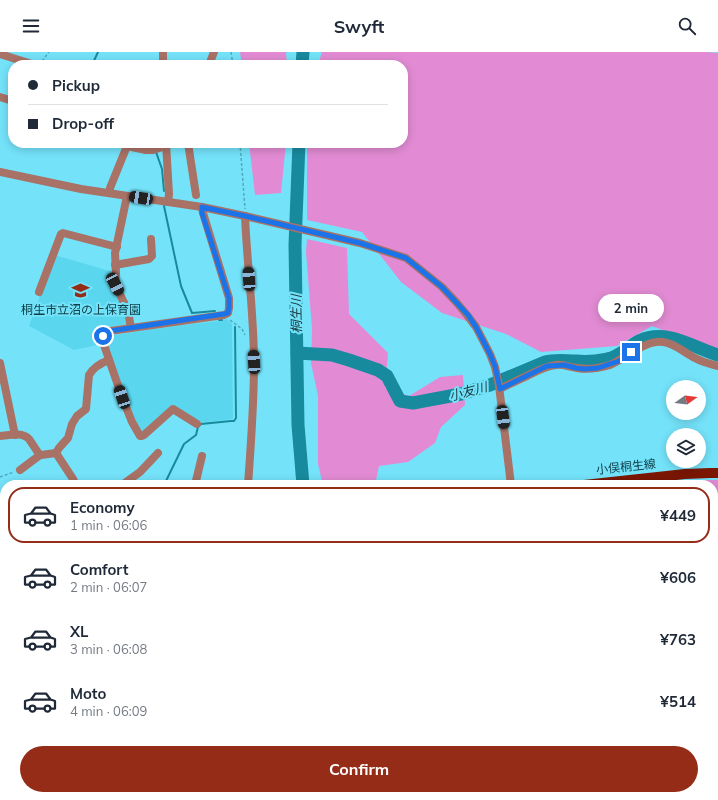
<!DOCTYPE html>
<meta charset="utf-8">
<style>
body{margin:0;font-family:Mulish,"Noto Sans JP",sans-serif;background:#f6f6f7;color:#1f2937;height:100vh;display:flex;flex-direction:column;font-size:15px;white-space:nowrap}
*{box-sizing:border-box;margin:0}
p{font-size:13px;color:#747a83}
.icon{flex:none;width:22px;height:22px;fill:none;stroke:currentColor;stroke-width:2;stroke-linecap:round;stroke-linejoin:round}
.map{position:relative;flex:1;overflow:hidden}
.details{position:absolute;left:0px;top:428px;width:718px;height:320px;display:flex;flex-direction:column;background:#fff;border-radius:16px 16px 0 0;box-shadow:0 2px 10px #0003}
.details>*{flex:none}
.banner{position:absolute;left:8px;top:8px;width:400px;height:88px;border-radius:16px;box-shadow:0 2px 10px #0003;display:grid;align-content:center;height:88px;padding:0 20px;background:#fff}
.needle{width:26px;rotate:75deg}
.controls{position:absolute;left:666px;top:328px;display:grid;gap:8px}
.controls a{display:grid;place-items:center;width:40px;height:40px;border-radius:50%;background:#fff;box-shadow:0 2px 10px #0003;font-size:20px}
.end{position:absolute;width:18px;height:18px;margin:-9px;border:5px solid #1a73e8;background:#fff;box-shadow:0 0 0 2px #fff}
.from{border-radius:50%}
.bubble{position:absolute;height:28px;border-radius:14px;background:#fff;box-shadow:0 2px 10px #0003;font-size:13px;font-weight:700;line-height:28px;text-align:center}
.car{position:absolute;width:12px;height:24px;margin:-12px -6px;border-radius:5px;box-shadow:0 0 3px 1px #0007;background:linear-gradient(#222 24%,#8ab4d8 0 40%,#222 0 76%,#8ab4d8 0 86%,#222 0)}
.banner b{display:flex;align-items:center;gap:14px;height:38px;font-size:15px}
.banner b+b{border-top:1px solid #e0e1e3}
.banner i{width:10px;height:10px;background:#1f2937}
ul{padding:7px 0 0;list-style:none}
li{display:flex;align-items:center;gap:12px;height:56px;margin:0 8px 6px;padding:0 12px;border:2px solid transparent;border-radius:16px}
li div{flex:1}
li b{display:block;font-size:15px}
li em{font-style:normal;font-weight:700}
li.on{border-color:#952c18}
li>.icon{width:36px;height:36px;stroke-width:1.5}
.primary-button{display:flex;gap:8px;margin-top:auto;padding:8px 20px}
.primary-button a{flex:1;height:46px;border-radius:24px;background:#952c18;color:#fff;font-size:16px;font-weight:700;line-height:46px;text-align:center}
header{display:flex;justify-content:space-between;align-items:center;height:52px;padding:0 20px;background:#fff;font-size:18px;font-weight:700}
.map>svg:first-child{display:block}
.built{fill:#5ad7ef}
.green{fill:#e28bd4}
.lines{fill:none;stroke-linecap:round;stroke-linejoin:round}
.stream{stroke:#188a9d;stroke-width:2}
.river{stroke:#188a9d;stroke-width:13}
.path{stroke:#50a9bb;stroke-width:1.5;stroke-dasharray:3 2;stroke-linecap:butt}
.minor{stroke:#a97266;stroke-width:8}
.major{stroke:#7b1703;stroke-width:10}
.route{stroke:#1a73e8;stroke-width:5}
.labels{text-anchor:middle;stroke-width:4;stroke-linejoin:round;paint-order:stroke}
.poi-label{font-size:12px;fill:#0f414a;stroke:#74e3fa}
.street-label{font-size:12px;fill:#0f414a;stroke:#74e3fa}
.water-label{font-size:13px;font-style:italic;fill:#1a393f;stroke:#74e3fa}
</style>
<header><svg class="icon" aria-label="menu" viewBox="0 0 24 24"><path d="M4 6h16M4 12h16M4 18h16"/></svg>Swyft<svg class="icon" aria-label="search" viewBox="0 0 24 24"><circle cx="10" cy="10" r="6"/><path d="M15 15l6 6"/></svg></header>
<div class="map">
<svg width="718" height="748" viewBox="0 0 718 748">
<rect width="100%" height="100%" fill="#74e3fa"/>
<!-- built -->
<g class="built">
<path d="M55 203 113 220 127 261 129 272 99 276 102 292 74 298 29 274Z"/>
<path d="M227 267 232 272 233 367 199 371 173 355 144 381 140 380 111 309 106 285 108 284 176 274 219 269Z"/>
</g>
<!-- green -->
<g class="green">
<path d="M240 0H286L287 13H242Z"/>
<path d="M322 0H706L718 1V297H713L652 274 617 294 541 300 506 282 442 261 401 230 362 180 307 168V91H403V13H318Z"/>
<path d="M249 91H286L281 141 255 143Z"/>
<path d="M307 187 347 196 349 262 388 301 385 336 409 344 440 325 463 323 465 353 441 375 435 391 408 410 379 414 375 433H323L318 412V344L311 311 312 277 306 200Z"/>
<path d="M678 428H718V748H493L492 743H713V433H633Z"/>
<path d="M5 743H173L160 748H42Z"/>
<path d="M258 743H305L302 748H255Z"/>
</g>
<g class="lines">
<!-- stream -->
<g class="stream">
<path d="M92 13 98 0"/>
<path d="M156 100 162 117 164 139"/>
<path d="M164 154 181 234 192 261 215 259"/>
<path d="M219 268H222"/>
<path d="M164 433 184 392 196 383 198 375 201 372 231 369H234L236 366 235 275"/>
<path d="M0 702 5 701"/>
</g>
<!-- river -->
<g class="river">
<path d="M302 13 303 0"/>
<path d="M299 91 295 193 298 373 303 433"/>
<path d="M297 301 332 303 349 308 378 318 387 324 400 349 413 351 461 342 490 333 545 310C556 307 566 309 576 309 586 310 597 309 607 307 619 305 628 295 639 289 667 276 692 295 718 303"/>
<path d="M236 748 240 743"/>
</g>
<!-- path -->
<g class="path">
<path d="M231 0 233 13"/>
<path d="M42 9 49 0"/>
<path d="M240 91 245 157"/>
<path d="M230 268 242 277 245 283"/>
<path d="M0 425 14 420"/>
<path d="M0 716 5 715"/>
</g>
<!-- minor -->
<g class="minor">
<path d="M3 3 35 13"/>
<path d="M163 13V0"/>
<path d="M209 13 214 0"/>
<path d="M0 45 13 49"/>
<path d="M166 91 169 142 168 150"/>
<path d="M188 91 196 143"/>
<path d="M0 120 81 137 202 155 245 164 360 191 406 206 442 235 457 251 467 263 476 275 490 302 495 315 499 334 511 433"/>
<path d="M110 141V136L127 94 146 98H153L166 94"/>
<path d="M127 144 115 201 116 221 115 232 128 259 131 276"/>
<path d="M245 164C247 213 254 262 254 311 254 352 251 392 248 433"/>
<path d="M115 213 149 207 152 204 151 187"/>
<path d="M39 240 61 182 63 181 117 195"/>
<path d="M0 311 15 383"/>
<path d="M500 337C509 332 518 328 527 324 537 319 545 314 556 313 563 312 569 315 577 316 588 318 600 316 610 313 625 307 646 287 663 290 675 291 684 301 695 306 702 310 710 312 718 314"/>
<path d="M197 372 173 357 144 383 142 384H140L132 370 122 345 104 293 103 280 224 263 228 261 229 256V246L203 161 202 155"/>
<path d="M0 384C10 383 22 380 29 387L39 402 41 403 56 401"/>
<path d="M56 401 59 396 68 386 72 372 77 364 86 357 89 323C93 316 101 311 109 308"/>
<path d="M56 401 73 427 76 433"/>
<path d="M20 418 40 403"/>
<path d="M122 433 140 420 158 401"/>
<path d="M195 433 202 404"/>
<path d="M0 577 5 582"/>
</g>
<!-- major -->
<g class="major">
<path d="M584 433 685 422 710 421H718"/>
<path d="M357 743 359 748"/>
</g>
</g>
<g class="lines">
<!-- route -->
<path class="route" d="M103 284V280L224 262 228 261 229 256V246L202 161V155L245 164 360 191 406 206 442 235 468 263 476 275 490 302 495 314 500 337 547 314 565 313 576 316 585 317 598 316 619 309 631 300"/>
</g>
<!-- icons -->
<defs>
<symbol id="school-bare" viewBox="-9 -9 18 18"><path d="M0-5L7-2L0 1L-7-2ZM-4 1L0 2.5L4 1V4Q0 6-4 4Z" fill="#952c18" stroke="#74e3fa" stroke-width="2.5" paint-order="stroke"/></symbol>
</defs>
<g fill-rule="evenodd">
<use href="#school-bare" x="68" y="226" width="25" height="25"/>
</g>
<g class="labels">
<!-- poi labels -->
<g class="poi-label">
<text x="81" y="262">桐生市立沼の上保育園</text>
</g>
<!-- street labels -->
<g class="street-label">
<text transform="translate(626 415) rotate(-6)" y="4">小俣桐生線</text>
</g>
<!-- water labels -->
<g class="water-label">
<text transform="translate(296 262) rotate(-91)" y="5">桐生川</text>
<text transform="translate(468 339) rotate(-15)" y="5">小友川</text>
</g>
</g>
</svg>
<div class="controls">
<a><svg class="needle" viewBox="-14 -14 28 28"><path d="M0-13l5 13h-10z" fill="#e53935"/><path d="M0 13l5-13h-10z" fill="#747a83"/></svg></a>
<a><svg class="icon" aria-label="layers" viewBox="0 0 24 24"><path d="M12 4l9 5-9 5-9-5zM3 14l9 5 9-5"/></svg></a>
</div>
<i class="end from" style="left:103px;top:284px"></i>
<i class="end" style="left:631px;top:300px"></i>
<div class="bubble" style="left:598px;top:242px;width:66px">2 min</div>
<i class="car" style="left:141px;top:146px;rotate:279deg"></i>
<i class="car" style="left:249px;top:227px;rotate:356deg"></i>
<i class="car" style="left:115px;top:232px;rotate:153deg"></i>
<i class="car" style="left:254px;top:310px;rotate:357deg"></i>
<i class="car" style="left:122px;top:345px;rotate:341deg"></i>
<i class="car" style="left:503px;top:365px;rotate:173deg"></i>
<div class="banner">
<b><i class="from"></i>Pickup</b>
<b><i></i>Drop-off</b>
</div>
<section class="details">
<ul>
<li class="on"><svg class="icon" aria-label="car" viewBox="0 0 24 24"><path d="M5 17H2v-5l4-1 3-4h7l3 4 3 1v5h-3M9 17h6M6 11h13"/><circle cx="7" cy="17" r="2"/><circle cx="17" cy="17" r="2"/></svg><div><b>Economy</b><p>1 min · 06:06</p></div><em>¥449</em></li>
<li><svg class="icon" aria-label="car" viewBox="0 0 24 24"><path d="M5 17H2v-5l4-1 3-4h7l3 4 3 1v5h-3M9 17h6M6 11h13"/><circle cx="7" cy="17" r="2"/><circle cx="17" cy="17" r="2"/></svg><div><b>Comfort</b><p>2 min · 06:07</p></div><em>¥606</em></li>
<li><svg class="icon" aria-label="car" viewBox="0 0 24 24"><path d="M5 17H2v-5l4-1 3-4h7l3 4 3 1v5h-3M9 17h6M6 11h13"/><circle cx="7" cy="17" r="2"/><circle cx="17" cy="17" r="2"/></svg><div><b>XL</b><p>3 min · 06:08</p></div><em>¥763</em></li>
<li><svg class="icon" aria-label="car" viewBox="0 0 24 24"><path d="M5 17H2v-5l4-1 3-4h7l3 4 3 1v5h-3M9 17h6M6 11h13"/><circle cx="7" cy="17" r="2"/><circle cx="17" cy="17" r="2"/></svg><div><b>Moto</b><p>4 min · 06:09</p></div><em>¥514</em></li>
</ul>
<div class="primary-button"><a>Confirm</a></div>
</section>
</div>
